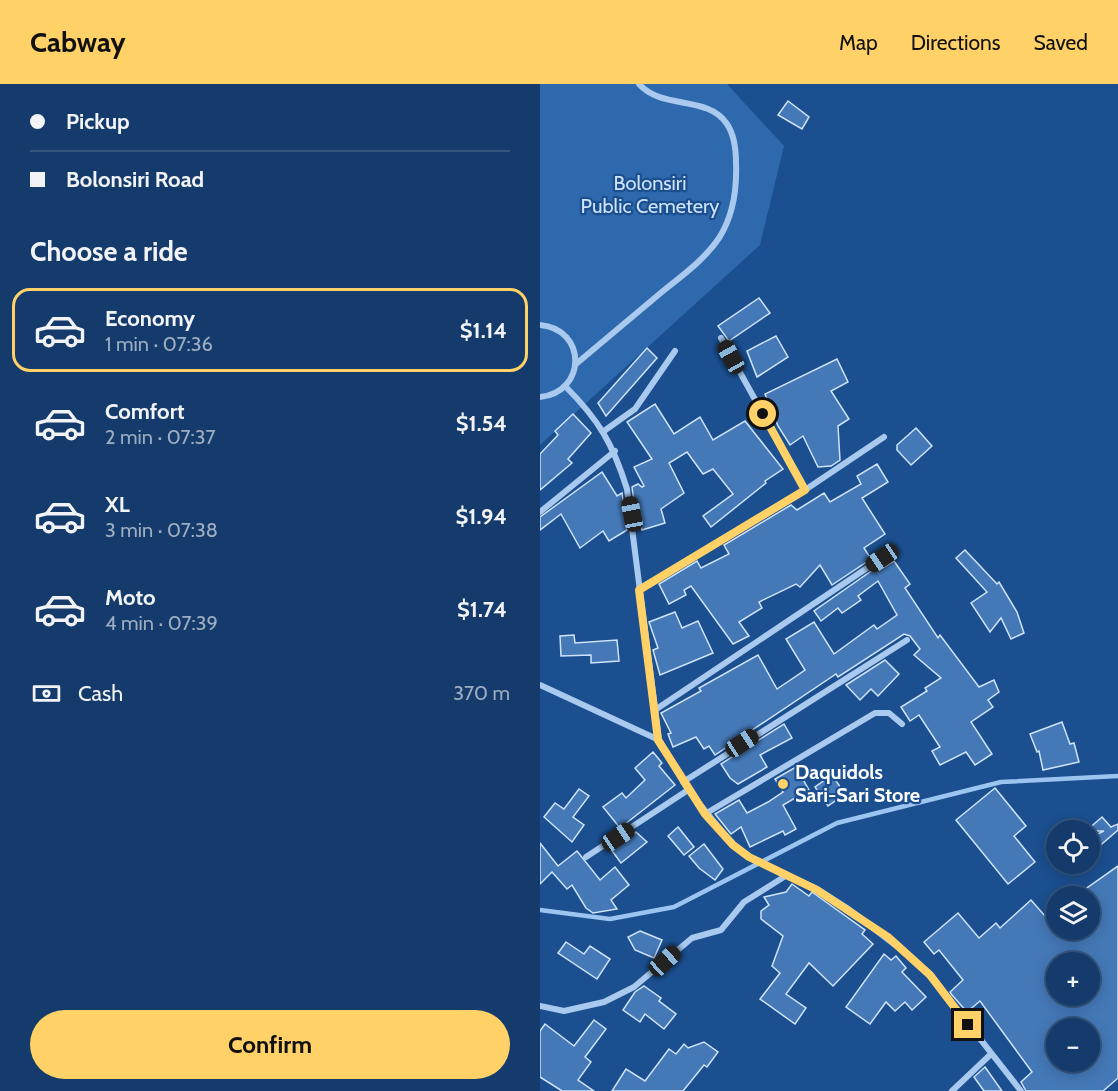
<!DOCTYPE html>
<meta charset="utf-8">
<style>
body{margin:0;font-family:Cabin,sans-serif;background:#1d4271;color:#f1f3f6;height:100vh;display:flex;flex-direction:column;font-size:22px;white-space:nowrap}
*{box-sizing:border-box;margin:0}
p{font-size:20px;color:#9dadc1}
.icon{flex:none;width:33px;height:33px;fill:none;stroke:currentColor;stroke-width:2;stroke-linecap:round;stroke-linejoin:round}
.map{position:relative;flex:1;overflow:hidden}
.side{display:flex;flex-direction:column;background:#143b6b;width:540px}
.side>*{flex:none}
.top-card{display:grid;align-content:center;height:132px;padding:0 30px;background:#143b6b}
.buttons{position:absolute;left:506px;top:736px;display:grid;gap:12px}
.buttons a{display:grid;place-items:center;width:54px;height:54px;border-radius:50%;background:#143b6b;box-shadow:0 3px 15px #0003,0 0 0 2px #33557e;font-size:30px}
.end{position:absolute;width:27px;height:27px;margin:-14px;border:8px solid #ffd166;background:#111;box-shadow:0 0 0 3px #111}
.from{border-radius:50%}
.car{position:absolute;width:18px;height:36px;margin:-18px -9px;border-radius:8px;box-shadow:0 0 4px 2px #0007;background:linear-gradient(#222 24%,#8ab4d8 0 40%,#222 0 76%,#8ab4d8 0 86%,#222 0)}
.top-card b{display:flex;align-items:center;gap:21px;height:57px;font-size:22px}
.top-card b+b{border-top:2px solid #33557e}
.top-card i{width:15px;height:15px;background:#f1f3f6}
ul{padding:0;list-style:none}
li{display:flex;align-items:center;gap:18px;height:84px;margin:0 12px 9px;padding:0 18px;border:3px solid transparent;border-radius:18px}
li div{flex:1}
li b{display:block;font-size:22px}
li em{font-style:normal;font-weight:700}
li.active{border-color:#ffd166}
li>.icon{width:54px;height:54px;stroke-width:1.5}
h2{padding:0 30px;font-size:27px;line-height:72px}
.pay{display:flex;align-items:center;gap:15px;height:66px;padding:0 30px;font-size:22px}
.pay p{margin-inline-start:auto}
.action{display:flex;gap:12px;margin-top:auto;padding:12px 30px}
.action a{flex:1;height:69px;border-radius:36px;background:#ffd166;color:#111;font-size:24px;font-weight:700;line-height:69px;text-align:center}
header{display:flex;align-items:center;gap:36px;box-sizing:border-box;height:84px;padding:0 30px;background:#ffd166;color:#111}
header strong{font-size:28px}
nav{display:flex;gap:33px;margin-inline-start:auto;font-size:21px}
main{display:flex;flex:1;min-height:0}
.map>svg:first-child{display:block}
.green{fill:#2e69ad}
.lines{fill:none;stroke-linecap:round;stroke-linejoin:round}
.stream{stroke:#9cc4f0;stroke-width:4.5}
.building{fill:#4478b7;stroke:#cfe3fa;stroke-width:1.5;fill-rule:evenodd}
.street{stroke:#a9c9ee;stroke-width:6}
.route{stroke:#ffd166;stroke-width:8}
.poi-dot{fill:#ffd166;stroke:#1b4f8f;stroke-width:2}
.labels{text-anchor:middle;stroke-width:4.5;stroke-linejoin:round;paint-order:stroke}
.park-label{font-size:20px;fill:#cfe3fa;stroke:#1b4f8f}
.poi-label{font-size:20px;font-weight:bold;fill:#fff;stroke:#1b4f8f;text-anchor:start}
</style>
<header>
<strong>Cabway</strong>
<nav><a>Map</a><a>Directions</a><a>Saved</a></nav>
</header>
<main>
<section class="side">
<div class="top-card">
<b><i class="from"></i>Pickup</b>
<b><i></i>Bolonsiri Road</b>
</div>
<h2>Choose a ride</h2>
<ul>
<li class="active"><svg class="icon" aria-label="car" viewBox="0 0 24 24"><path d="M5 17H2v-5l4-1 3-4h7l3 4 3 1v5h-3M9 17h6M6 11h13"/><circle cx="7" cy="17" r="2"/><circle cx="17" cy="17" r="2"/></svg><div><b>Economy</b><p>1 min · 07:36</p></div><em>$1.14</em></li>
<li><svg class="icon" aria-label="car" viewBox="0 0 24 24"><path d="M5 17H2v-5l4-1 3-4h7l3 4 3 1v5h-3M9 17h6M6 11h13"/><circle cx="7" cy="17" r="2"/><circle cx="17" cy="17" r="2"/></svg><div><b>Comfort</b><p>2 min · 07:37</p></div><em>$1.54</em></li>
<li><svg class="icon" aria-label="car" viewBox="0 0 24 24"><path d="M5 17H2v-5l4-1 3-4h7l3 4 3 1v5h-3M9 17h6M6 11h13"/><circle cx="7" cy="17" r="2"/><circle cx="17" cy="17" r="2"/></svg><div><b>XL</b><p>3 min · 07:38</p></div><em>$1.94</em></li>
<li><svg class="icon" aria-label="car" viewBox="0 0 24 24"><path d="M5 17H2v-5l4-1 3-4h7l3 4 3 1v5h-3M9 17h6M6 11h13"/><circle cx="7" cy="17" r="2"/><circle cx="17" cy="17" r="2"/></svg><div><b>Moto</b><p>4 min · 07:39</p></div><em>$1.74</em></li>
</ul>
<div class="pay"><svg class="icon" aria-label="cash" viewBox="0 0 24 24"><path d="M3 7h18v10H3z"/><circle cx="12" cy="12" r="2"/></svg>Cash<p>370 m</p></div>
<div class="action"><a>Confirm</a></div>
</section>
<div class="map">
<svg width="578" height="1007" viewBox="0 0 578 1007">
<rect width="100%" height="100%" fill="#1b4f8f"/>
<!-- green -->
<path class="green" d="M0 0H187L244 62 220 161 0 361Z"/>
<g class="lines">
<!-- stream -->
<path class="stream" d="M0 826 70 835 134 823 297 739 461 698 578 692"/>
</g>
<!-- building -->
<g class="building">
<path d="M248 17 269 33 262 45 238 31Z"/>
<path d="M219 214 230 229 189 257 178 242Z"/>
<path d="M236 252 248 273 217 293 207 267Z"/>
<path d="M107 264 117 274 66 332 58 319Z"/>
<path d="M297 275 308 298 291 307 309 335 298 342 300 376 291 382 278 383 263 352 250 361 238 342 225 310Z"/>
<path d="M115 320 134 350 160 333 173 356 205 337 243 385 225 397 226 399 171 443 163 432 193 410 173 385 163 390 147 368 129 379 144 409 121 425 125 439 102 446 100 438 97 440 92 403 98 400 102 403 104 402 94 383 112 375 87 338Z"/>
<path d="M33 330 51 349 28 375 32 379 0 406V370L18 351 15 347Z"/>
<path d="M376 344 392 362 371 381 357 366V361Z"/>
<path d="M337 380 348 398 322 414 345 450 324 464 331 475 292 501 280 481 260 503 256 500 219 518 222 524 199 538 209 552 193 560 151 502 144 506 146 511 129 520 119 500 157 477 161 484 189 470 184 461 251 421 257 426 284 409 290 418 321 400 317 392Z"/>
<path d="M62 388 77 412 82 409 87 446 69 457 63 447 40 464 21 430 0 446V433Z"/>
<path d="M425 466 457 500 459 498 477 528 484 549 471 555 461 534 450 548 431 519 447 508 416 474Z"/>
<path d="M354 477 370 500 365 504 398 554 400 551 439 603 454 596 459 608 448 616 453 623 431 638 452 670 435 681 426 668 400 681 392 667 400 663 379 631 370 637 361 623 387 607 385 604 401 594 374 571 380 565 370 552 364 550 298 593 296 590 175 671 169 662 164 665 156 653 133 663 128 650 131 649 121 629 161 607 159 604 218 571 237 605 265 586 246 555 274 538 294 570 334 541 337 545 357 531 338 497 318 512 321 516 302 529 298 524 281 537 274 527 337 483 339 486Z"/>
<path d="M135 528 142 544 158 537 173 569 120 591 113 566 118 564 109 538Z"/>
<path d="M34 551 35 559 77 556 79 577 51 579V571L21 572 20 552Z"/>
<path d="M345 576 359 590 338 612 331 605 320 616 306 601Z"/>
<path d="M522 638 530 660 534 659 539 678 503 686 499 667 497 668 490 650Z"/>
<path d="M244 640 252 654 220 671 227 683 198 700 190 694 181 680Z"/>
<path d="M113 668 122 679 119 682 135 701 80 744 63 723 82 709 86 714 105 696 95 684Z"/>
<path d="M256 683 269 706 243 721 256 745 245 751 243 747 210 763 201 743 191 750 175 730 199 716 207 729 228 718 243 708 235 695Z"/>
<path d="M292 691 305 710 288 722 275 703Z"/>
<path d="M455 704 486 742 474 752 495 778 468 800 416 736Z"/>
<path d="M39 705 49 712 33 733 44 741 32 758 4 733 15 719 24 725Z"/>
<path d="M562 733 571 743 578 740V746L549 771V754L564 747H546Z"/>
<path d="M138 743 154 763 144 771 128 752Z"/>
<path d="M96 748 107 758 81 779 70 764Z"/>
<path d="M0 759 18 782 37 767 60 796 75 783 89 801 71 816 77 825 53 829 46 824 32 801 27 805 12 788 0 800Z"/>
<path d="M164 760 183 785 175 796 159 784 149 772Z"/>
<path d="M578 782V994L563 1007H486L481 998 492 988 440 917 427 928 412 911 410 908 423 896 399 866 394 870 384 858 418 829 439 854 456 839 460 844 491 816 505 832 516 825V846H549V813H534ZM516 879H549V912H516ZM516 945H549V978H516Z"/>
<path d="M252 800 269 812 272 808 325 846 322 850 333 860 293 902 269 879 246 910 266 924 255 940 220 915 240 889 232 882 243 852 221 835V827L229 821 224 813 246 808Z"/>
<path d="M100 847 122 856 114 874 95 866 88 853Z"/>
<path d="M26 858 44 870 50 862 70 875 57 895 18 869Z"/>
<path d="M344 870 351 876 356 872 366 884 362 888 386 913 372 926 365 918 355 927 346 918 330 940 306 923Z"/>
<path d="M104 902 121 914 119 917 136 930 124 945 105 930 100 938 83 926 95 908Z"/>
<path d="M54 936 66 945 45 973 51 978 38 996 54 1007H22L0 993V947L5 940 34 962Z"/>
<path d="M164 958 178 968 167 983 164 981 143 1007H72L86 985 105 997 129 965 136 970 144 960 148 964Z"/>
<path d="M445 983 462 1007H444L434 993Z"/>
</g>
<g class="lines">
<!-- street -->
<g class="street">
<path d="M0 241C47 245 47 308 0 313"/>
<path d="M181 254 265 406"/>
<path d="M36 280C65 256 94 231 123 207 143 191 165 175 179 154 193 132 197 105 196 79 196 66 195 52 187 40 168 11 122 26 99 0"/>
<path d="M25 302C59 336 73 360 87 405L119 656 148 706 193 761 209 773 277 805 307 824 371 873 390 891 481 1007"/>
<path d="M64 347 95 325 135 267"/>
<path d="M0 428 75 367"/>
<path d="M99 506 265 406 344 353"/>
<path d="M0 601 119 656"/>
<path d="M115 626 342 474"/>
<path d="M143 698 367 556"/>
<path d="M165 730 335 629H349L362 640"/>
<path d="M46 773 148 706"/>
<path d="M0 922 24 927 64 918 94 903 152 854 181 846 204 818 247 791"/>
<path d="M412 1007 451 970"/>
</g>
</g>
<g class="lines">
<!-- route -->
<path class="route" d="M223 330 265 406 99 506 118 656 165 730 193 761 209 773 277 806 348 853 390 891 428 941"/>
</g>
<!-- markers -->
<circle class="poi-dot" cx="243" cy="700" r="6"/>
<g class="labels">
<!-- park labels -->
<g class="park-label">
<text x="110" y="106">Bolonsiri<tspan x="110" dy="23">Public Cemetery</tspan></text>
</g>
<!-- poi labels -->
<g class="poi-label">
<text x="255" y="695">Daquidols<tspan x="255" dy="23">Sari-Sari Store</tspan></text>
</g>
</g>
</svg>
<div class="buttons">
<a><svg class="icon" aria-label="locate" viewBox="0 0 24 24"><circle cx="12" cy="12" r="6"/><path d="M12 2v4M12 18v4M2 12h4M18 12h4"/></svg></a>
<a><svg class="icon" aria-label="layers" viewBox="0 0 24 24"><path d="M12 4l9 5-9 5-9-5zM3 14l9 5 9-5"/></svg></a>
<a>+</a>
<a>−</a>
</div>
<i class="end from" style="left:223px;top:330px"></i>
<i class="end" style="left:428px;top:941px"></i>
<i class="car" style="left:191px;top:273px;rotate:331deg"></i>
<i class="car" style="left:92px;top:430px;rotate:349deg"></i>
<i class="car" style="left:342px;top:474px;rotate:236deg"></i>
<i class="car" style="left:202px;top:659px;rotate:57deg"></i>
<i class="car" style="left:78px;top:753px;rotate:56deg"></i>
<i class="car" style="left:125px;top:877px;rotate:48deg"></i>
</div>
</main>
